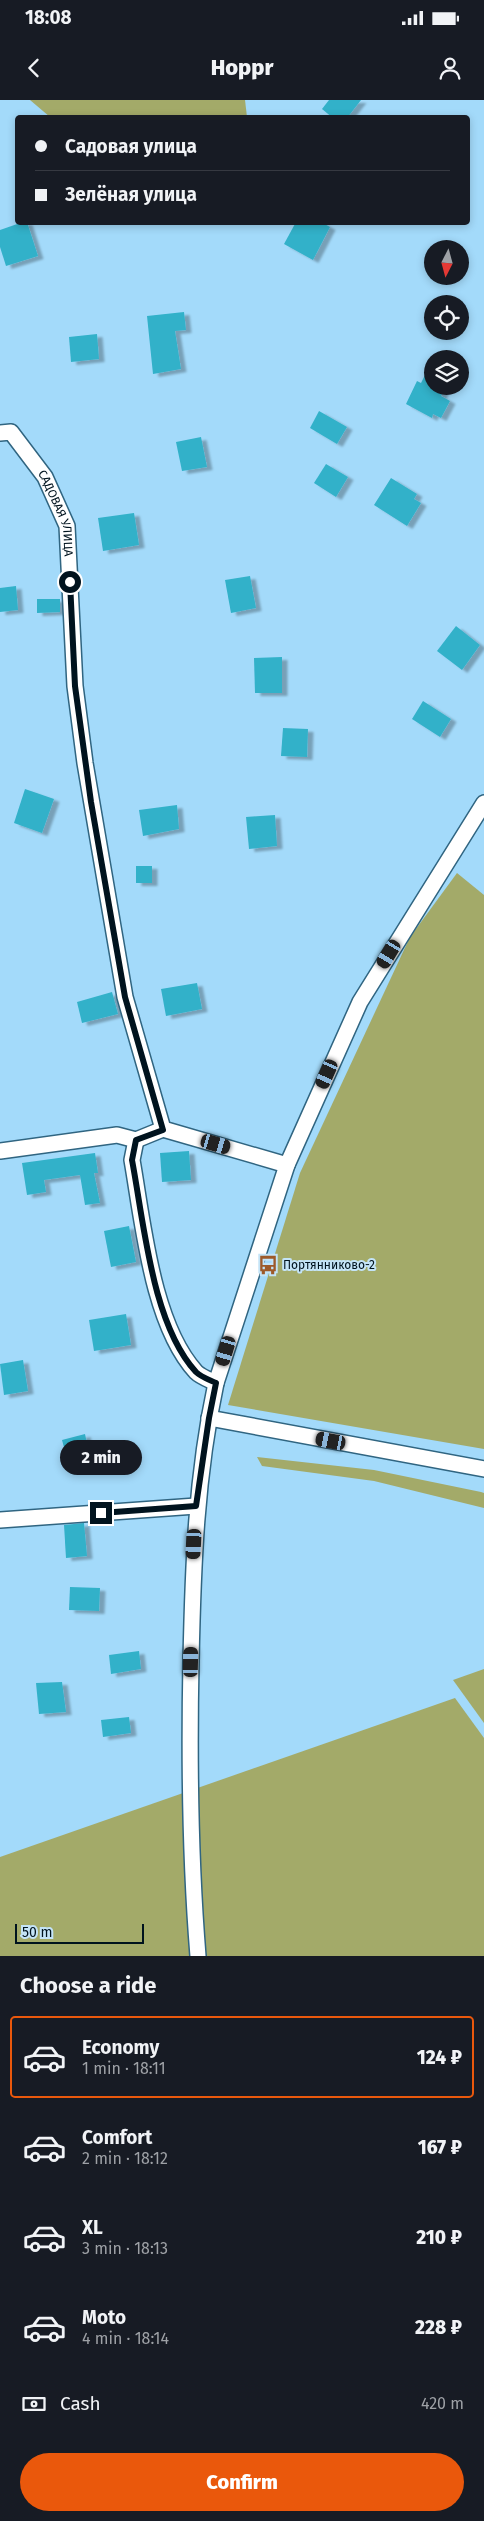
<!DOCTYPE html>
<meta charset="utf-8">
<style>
body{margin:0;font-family:"Fira Sans",sans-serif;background:#20242c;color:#f1f3f6;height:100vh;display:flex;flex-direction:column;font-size:19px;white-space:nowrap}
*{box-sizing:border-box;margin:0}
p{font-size:16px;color:#9ea1a6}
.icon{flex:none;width:28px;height:28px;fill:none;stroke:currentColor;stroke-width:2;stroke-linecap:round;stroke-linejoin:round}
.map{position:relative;height:1856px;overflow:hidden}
.sheet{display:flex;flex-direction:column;background:#171b24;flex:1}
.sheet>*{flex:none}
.guide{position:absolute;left:15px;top:15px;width:455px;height:110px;border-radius:5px;box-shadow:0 2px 8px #0003;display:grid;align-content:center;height:110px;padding:0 20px;background:#171b24}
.needle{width:32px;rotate:186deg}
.controls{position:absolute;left:424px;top:140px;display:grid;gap:10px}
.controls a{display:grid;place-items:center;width:45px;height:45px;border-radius:50%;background:#171b24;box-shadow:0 2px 8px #0003;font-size:25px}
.scale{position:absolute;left:15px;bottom:12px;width:129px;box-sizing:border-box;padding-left:5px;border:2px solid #00131e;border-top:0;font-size:14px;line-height:18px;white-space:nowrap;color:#00131e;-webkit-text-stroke:4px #c4e4f7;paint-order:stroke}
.end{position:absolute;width:22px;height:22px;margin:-11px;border:6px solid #00131e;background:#fff;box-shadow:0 0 0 2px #fff}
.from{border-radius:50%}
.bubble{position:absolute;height:35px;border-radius:18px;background:#171b24;box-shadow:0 2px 8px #0003;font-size:16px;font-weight:800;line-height:35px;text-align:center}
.car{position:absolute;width:15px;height:30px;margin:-15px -8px;border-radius:6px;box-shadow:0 0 4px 1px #0007;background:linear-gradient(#222 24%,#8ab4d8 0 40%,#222 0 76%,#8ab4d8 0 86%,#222 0)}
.guide b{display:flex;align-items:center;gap:18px;height:48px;font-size:19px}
.guide b+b{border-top:1px solid #363941}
.guide i{width:12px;height:12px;background:#f1f3f6}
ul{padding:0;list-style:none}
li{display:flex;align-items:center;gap:15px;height:82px;margin:0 10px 8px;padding:0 10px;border:2px solid transparent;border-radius:5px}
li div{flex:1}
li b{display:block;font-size:19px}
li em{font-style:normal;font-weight:800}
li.on{border-color:#ea580c}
li>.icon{width:45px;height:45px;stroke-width:1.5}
h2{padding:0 20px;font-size:22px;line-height:60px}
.pay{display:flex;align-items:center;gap:12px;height:55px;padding:0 20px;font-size:19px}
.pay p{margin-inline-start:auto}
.primary-button{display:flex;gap:10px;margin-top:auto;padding:10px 20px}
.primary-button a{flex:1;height:58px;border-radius:30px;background:#ea580c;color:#fff;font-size:20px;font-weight:800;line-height:58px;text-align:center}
.status{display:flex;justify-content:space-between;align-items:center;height:35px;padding:0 25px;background:#171b24;direction:ltr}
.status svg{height:14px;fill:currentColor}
header{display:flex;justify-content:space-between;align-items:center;height:65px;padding:0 20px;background:#171b24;font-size:22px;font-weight:800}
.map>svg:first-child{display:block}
.green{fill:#a3aa69}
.building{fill:#32b1c9;filter:url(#shadow)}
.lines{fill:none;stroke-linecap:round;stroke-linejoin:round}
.street-casing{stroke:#306581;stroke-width:18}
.street{stroke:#fff;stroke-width:15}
.route{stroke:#00131e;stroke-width:6}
.labels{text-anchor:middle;stroke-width:4;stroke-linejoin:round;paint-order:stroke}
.street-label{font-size:12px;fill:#00131e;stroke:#c4e4f7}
.poi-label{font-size:12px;fill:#00131e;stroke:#c4e4f7;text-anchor:start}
</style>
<div class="status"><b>18:08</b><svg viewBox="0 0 49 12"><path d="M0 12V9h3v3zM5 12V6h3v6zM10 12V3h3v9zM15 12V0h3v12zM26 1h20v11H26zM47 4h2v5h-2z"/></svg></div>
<header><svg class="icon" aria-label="back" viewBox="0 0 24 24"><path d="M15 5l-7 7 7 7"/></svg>Hoppr<svg class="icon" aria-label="person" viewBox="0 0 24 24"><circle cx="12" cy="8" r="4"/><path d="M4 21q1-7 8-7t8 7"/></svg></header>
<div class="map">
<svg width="484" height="1856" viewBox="0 0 484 1856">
<defs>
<filter id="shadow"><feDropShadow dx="5.5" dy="3" stdDeviation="1" flood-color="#0004"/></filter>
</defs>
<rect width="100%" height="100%" fill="#a3dafa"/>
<!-- green -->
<g class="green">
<path d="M30 0H245L247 17H50Z"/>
<path d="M457 773 484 795V1349L228 1305 300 1073 410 837Z"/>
<path d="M257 1357 374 1370 481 1392 484 1393V1408L374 1381 262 1366Z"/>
<path d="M484 1569V1623L453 1580Z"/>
<path d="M455 1598 484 1638V1856H0V1757Z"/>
</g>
<!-- building -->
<g class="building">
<path d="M329 0H361L347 18H333L322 9Z"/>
<path d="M23 122H27L38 156 6 166 0 147V130Z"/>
<path d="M296 122H321L330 127 313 160 284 144Z"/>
<path d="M184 212 186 230 175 231 181 269 153 274 147 216Z"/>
<path d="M97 234 99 259 71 262 69 237Z"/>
<path d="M432 261V286H446L441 296 450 301 441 318 433 314 432 318 406 304 417 281 421 283Z"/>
<path d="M319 311 347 327 337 344 310 328Z"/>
<path d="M201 337 207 367 182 371 176 342Z"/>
<path d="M326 364 348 377 336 397 314 383Z"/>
<path d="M391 378 417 394 414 399 421 403 407 426 374 405Z"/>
<path d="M134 413 139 445 103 451 98 418Z"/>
<path d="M250 476 256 508 231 513 225 480Z"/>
<path d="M16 486 18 510 0 512V488Z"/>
<path d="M37 499H60V512L37 513Z"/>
<path d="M456 526 480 545 462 570 437 551Z"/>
<path d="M282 557V593H255L254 558Z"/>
<path d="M423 601 451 619 440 637 412 619Z"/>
<path d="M283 628 308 629 307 657 281 656Z"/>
<path d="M25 689 54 699 42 733 14 723Z"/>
<path d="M177 705 179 729 143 736 139 710Z"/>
<path d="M275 715 277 746 249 749 246 717Z"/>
<rect x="136" y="766" width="16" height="17"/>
<path d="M197 883 202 909 166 916 161 889Z"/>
<path d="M112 892 118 914 82 923 77 902Z"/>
<path d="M189 1051 191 1080 162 1082 160 1053Z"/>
<path d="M95 1053 98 1073H94L100 1103 85 1105 80 1075 44 1080 46 1092 27 1095 22 1063Z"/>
<path d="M129 1126 136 1162 111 1167 104 1131Z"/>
<path d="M126 1214 131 1245 94 1251 89 1220Z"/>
<path d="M23 1260 28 1291 4 1295 0 1264Z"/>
<path d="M85 1334 90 1358 68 1362 62 1340Z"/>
<path d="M84 1423 87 1456 66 1458 64 1425Z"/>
<path d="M70 1487 100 1488 99 1511 69 1510Z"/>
<path d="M139 1551 141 1569 111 1574 109 1555Z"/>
<path d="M62 1582 66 1612 39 1614 36 1583Z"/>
<path d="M129 1617 131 1633 103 1637 101 1620Z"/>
</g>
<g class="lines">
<defs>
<g id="street">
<path id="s1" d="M0 333 11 332 45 377 67 426 75 586 85 663 125 897 163 1029 287 1065"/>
<path d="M136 1040 132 1060C143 1122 152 1224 196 1272 201 1277 210 1280 216 1283"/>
<path d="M0 1051 117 1035 136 1040 163 1029"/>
<path d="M209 1318 484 1369"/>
<path d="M0 1420 196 1406"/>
<path d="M198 1856C190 1758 189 1659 191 1561 193 1465 196 1377 216 1283L287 1065 360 902 484 703"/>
</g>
</defs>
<!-- street casing -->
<use href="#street" class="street-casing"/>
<!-- street -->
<use href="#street" class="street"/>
</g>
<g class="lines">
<!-- route -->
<path class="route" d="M70 482 75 586 91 702 125 897 163 1030 136 1040 132 1060C144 1123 152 1224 196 1272 201 1277 210 1280 216 1283L209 1318 196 1406 101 1413"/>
</g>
<!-- icons -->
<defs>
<symbol id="bus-bare" viewBox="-9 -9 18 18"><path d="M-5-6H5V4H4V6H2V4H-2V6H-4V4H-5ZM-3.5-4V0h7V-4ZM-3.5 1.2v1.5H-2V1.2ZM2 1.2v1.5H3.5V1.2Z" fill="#9d5a2a" stroke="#c4e4f7" stroke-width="2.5" paint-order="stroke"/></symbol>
</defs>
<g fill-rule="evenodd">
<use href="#bus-bare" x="254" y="1151" width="28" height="28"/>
</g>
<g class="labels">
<!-- street labels -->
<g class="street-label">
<text dy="4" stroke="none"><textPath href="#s1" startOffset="106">САДОВАЯ УЛИЦА</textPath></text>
</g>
<!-- poi labels -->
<g class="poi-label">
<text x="283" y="1169">Портянниково-2</text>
</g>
</g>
</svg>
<div class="controls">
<a><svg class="needle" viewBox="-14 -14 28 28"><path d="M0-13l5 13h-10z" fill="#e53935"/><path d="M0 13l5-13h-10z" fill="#9ea1a6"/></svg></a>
<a><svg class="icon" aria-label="locate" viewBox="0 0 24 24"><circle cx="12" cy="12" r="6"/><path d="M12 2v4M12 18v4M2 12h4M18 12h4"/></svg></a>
<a><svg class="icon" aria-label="layers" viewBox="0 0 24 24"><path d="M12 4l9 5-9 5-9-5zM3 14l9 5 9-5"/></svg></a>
</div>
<div class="scale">50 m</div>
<i class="end from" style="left:70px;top:482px"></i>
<i class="end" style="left:101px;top:1413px"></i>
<div class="bubble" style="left:60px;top:1340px;width:82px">2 min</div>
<i class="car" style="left:389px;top:854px;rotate:211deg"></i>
<i class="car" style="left:327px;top:974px;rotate:204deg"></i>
<i class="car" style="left:216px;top:1044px;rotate:106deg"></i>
<i class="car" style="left:226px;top:1251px;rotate:197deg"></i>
<i class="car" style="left:331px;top:1341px;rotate:281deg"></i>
<i class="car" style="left:194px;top:1444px;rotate:183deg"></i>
<i class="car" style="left:191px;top:1562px;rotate:1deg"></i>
<div class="guide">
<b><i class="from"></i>Садовая улица</b>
<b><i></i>Зелёная улица</b>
</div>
</div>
<section class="sheet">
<h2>Choose a ride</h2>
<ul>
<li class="on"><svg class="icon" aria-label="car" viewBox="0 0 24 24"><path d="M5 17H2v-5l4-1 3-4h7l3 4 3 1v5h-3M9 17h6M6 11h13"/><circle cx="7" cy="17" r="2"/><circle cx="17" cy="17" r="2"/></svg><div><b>Economy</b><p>1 min · 18:11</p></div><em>124 ₽</em></li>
<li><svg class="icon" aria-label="car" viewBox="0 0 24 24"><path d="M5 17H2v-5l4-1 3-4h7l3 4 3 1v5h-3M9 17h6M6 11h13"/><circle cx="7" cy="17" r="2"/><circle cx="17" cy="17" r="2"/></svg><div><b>Comfort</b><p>2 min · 18:12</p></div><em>167 ₽</em></li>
<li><svg class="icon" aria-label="car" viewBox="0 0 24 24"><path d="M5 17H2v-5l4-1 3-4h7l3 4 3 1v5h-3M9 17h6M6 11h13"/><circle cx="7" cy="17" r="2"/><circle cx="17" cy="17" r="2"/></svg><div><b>XL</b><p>3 min · 18:13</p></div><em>210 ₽</em></li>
<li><svg class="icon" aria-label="car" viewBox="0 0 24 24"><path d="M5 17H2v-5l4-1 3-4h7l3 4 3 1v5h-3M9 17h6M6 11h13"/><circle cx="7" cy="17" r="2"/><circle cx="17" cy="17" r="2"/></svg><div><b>Moto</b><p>4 min · 18:14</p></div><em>228 ₽</em></li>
</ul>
<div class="pay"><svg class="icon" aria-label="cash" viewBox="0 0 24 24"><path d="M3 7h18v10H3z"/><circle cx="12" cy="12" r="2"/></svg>Cash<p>420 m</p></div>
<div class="primary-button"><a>Confirm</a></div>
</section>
